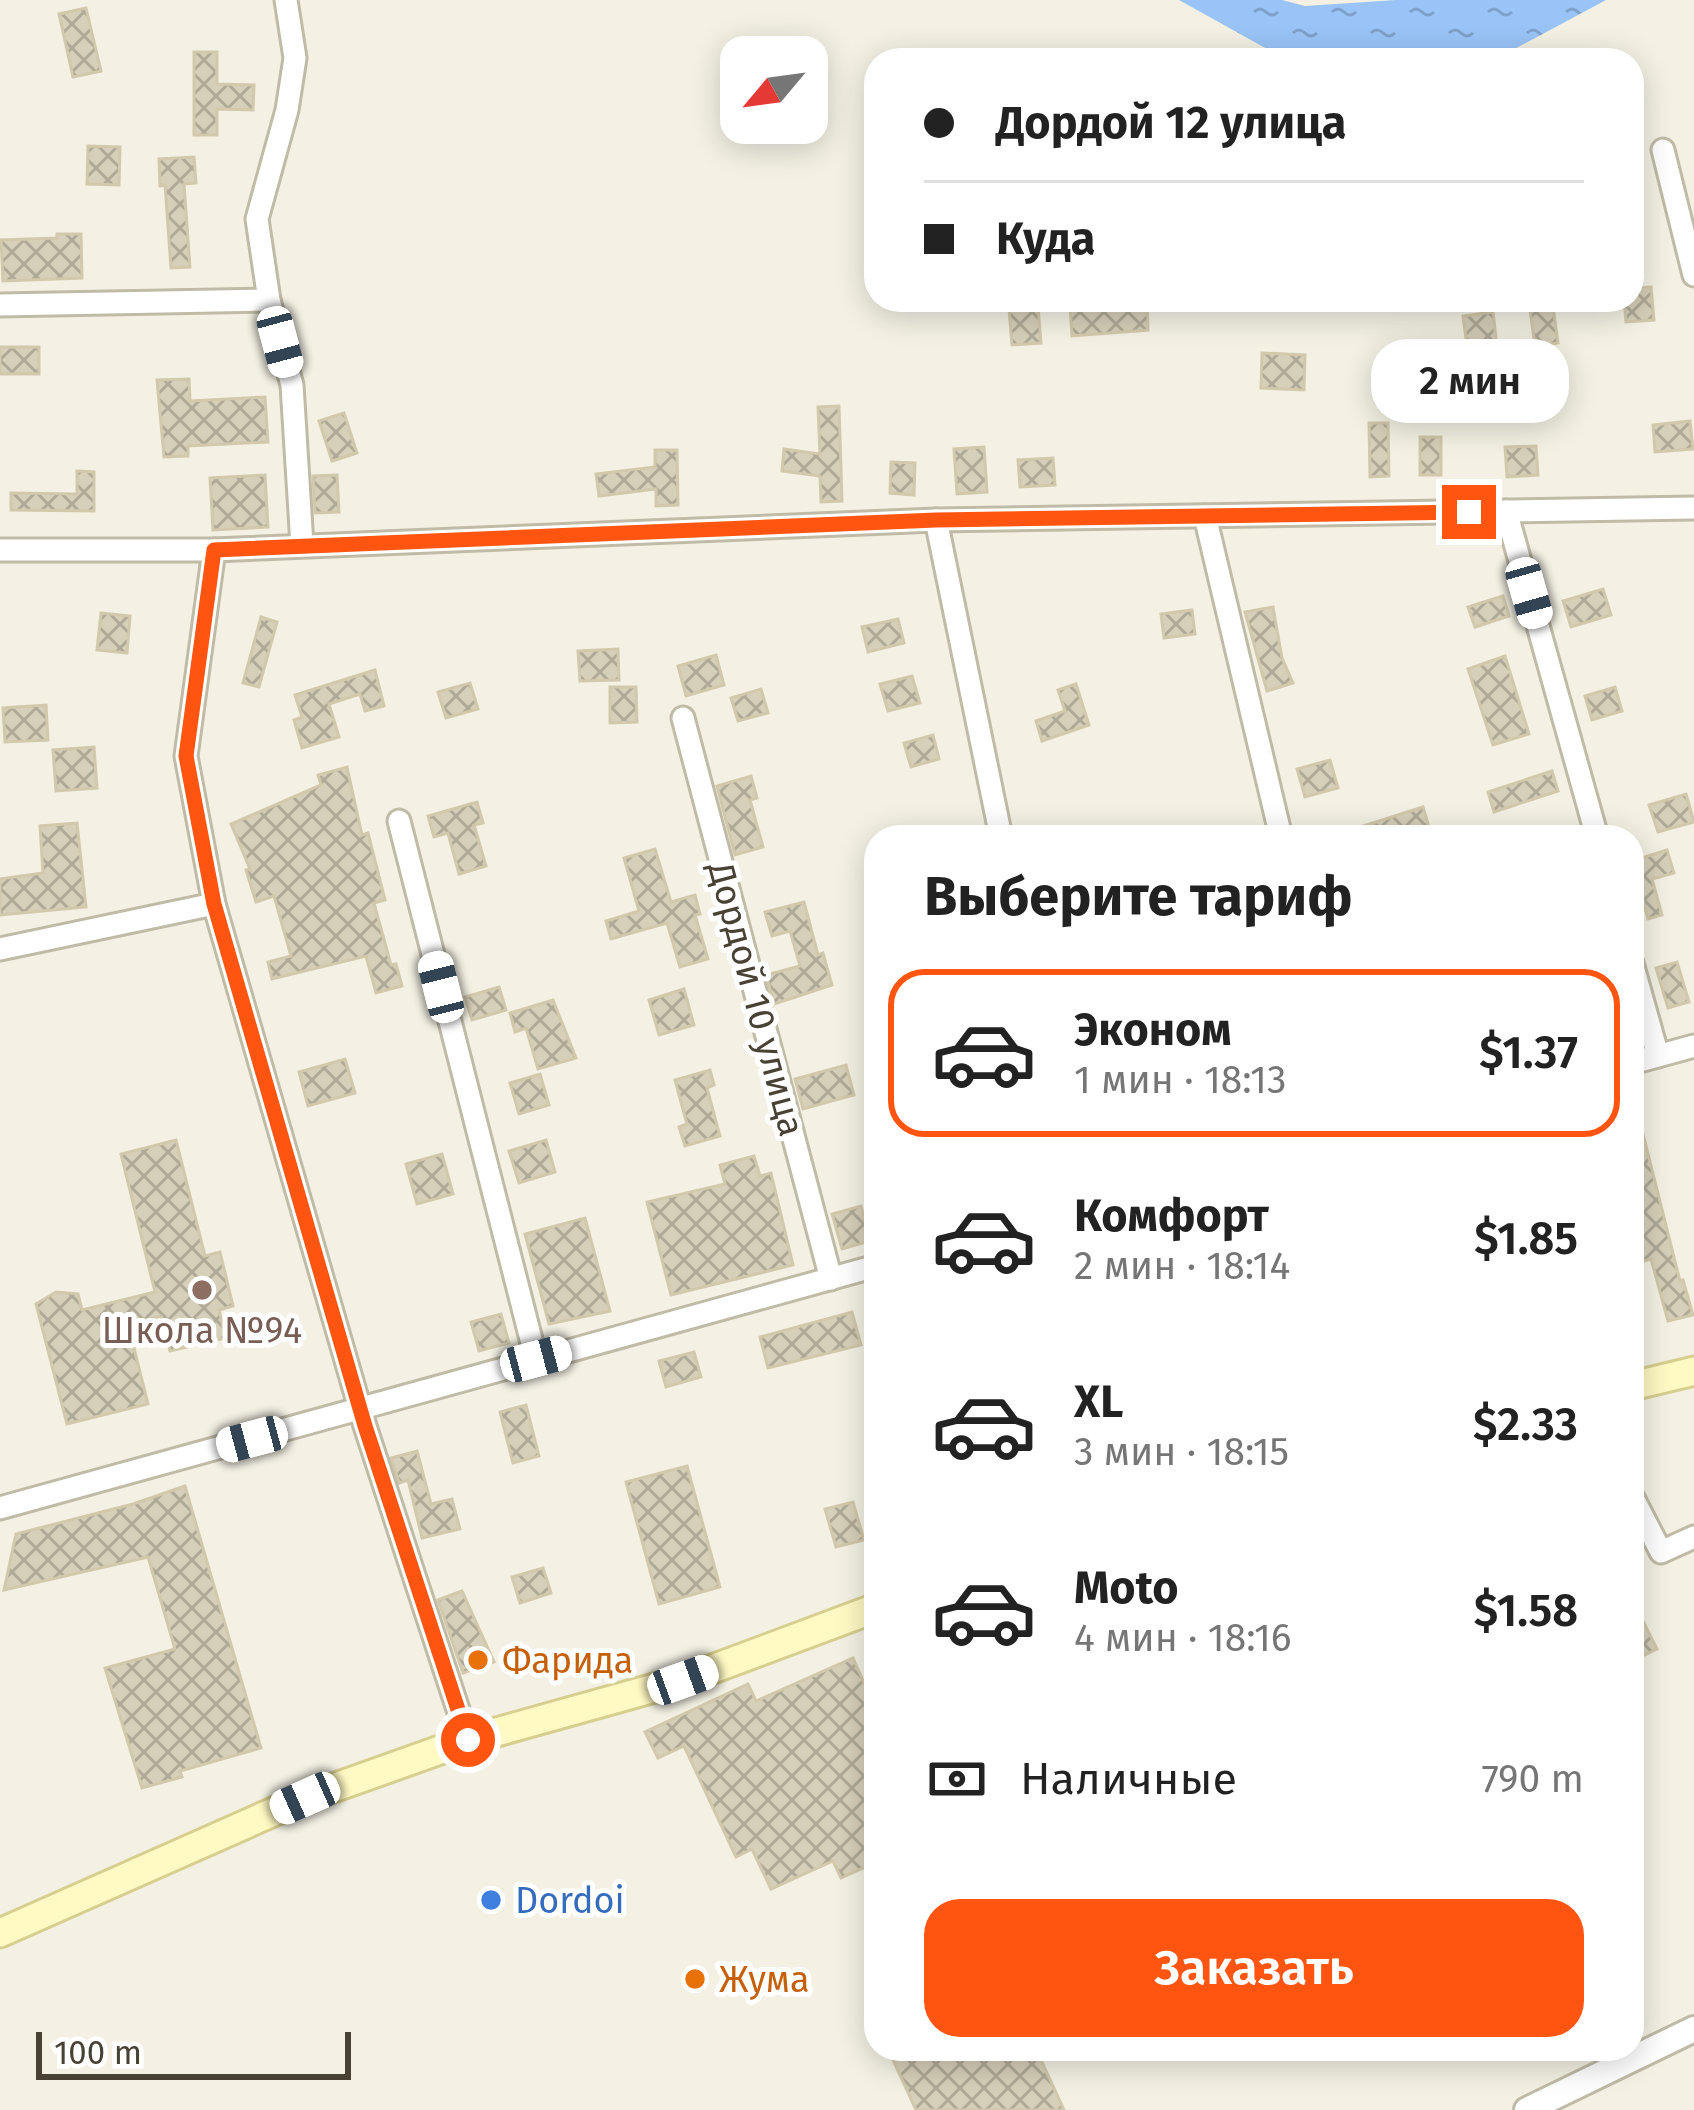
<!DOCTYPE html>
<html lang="ru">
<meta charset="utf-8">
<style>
body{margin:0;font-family:"Fira Sans",sans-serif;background:#f2f2f2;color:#222;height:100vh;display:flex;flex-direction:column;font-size:45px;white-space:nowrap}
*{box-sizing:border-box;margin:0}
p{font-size:39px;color:#767676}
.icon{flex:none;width:66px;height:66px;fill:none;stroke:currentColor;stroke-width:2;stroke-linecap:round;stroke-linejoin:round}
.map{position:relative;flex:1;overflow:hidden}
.details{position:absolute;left:864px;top:825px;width:780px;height:1236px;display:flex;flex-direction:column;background:#fff;border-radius:36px;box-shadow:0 6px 30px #0003}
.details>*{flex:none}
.guide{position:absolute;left:864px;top:48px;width:780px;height:264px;border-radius:36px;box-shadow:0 6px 30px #0003;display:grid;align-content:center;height:264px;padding:0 60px;background:#fff}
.needle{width:78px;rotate:241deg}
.buttons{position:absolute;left:720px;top:36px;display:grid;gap:24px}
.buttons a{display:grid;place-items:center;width:108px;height:108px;border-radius:24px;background:#fff;box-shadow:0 6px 30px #0003;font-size:60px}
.scale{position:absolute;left:36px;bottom:30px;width:315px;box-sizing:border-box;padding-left:12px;border:6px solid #474233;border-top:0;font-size:33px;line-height:42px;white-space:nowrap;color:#474233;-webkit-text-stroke:9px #fff;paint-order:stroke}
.end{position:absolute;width:54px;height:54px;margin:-27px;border:15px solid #ff5510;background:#fff;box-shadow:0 0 0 6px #fff}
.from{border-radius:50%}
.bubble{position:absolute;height:84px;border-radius:36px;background:#fff;box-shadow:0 6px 30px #0003;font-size:39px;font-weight:600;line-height:84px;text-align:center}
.car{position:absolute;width:36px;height:72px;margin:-36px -18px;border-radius:15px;box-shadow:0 0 9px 3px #0007;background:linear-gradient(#fff 24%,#345 0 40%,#fff 0 76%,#345 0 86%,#fff 0)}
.guide b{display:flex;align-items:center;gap:42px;height:114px;font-size:45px}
.guide b+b{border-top:3px solid #e0e0e0}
.guide i{width:30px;height:30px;background:#222}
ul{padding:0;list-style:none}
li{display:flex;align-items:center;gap:36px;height:168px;margin:0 24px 18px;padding:0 36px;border:6px solid transparent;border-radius:36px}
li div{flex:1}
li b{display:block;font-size:45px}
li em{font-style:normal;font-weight:600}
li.on{border-color:#ff5510}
li>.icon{width:108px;height:108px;stroke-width:1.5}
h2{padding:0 60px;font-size:54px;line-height:144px}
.pay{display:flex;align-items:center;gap:30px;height:132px;padding:0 60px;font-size:45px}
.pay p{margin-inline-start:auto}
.primary-button{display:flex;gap:24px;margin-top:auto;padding:24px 60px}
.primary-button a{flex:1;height:138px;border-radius:36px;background:#ff5510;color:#fff;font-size:48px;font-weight:600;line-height:138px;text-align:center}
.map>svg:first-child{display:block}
.water{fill:url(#water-ripples)}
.building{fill:url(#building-cross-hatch);stroke:#d2c8ab;stroke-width:3}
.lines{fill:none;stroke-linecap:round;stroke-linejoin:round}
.minor-casing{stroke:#c0bba6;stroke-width:27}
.tertiary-casing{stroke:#c0bba6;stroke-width:30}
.secondary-casing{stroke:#d7cf8f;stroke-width:33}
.minor{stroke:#fff;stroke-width:21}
.tertiary{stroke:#fff;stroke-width:24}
.secondary{stroke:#fff9c3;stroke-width:27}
.route{stroke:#ff5510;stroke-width:15}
.education-dot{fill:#8d6e63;stroke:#fff;stroke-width:4.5}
.food-dot{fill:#e8710a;stroke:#fff;stroke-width:4.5}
.shop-dot{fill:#3f7fe0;stroke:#fff;stroke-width:4.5}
.labels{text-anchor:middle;stroke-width:10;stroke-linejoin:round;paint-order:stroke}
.street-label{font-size:36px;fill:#474233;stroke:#fff}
.education-label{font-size:36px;fill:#785e54;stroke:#fff}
.food-label{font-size:36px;fill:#c56008;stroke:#fff;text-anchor:start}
.shop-label{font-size:36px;fill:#366cbe;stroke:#fff;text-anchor:start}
</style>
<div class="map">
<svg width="1694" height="2110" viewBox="0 0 1694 2110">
<defs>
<pattern id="water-ripples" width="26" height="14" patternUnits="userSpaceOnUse" patternTransform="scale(3)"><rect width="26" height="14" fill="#9ac4f7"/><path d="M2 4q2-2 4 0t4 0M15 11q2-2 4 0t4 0" fill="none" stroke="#7fa1c9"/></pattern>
<pattern id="building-cross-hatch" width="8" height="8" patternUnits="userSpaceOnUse" patternTransform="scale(3)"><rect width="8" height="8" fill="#d6cfb9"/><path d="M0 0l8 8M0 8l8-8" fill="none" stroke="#afaa97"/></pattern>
</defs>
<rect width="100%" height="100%" fill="#f4f1e4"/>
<!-- water -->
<path class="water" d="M1179 0H1282L1305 6 1396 0H1606L1494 60H1287Z"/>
<!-- building -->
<g class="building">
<path d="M86 8 101 71 73 77 59 14Z"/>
<path d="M194 52H217V84L254 85 253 110 217 109V135H194Z"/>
<path d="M88 146 120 147 119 185 87 184Z"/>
<path d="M194 157 196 183 184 184 190 267 171 268 165 185 160 186 159 159Z"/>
<path d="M57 234H81L82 278 3 281 1 240 57 238Z"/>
<path d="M1651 287 1654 320 1626 322 1624 300H1632V289Z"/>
<path d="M1133 300H1147L1148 330 1072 336 1070 305Z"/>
<path d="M1552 300 1558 343 1535 346 1529 303Z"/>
<path d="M1038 307 1041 343 1012 345 1009 309Z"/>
<path d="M1493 312 1501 381 1472 385 1463 316Z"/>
<rect x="0" y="347" width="39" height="27"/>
<path d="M1262 353 1305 355 1304 390 1261 388Z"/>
<path d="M189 379 190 401 265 397 268 442 188 446V456L164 457 157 380Z"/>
<path d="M839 406 842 501 821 502 820 476 782 471 784 449 820 454 818 407Z"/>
<path d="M344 413 357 453 332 461 319 421Z"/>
<path d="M1690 421 1693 449 1655 452 1653 425Z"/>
<path d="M1369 423H1388L1389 476 1370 477Z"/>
<rect x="1420" y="437" width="21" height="38"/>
<path d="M1536 446 1538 475 1507 477 1505 447Z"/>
<path d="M984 447 987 492 957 494 954 449Z"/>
<path d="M655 450H677L678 505 656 506V489L599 496 596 474 655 467Z"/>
<path d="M1053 458 1055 485 1020 487 1018 460Z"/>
<path d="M891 462 915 463 914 495 890 493Z"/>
<path d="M77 471 94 472V511L11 510V493L77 494Z"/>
<path d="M265 475 268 527 213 530 210 478Z"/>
<path d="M337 475 339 512 315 513 313 476Z"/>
<path d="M1603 589 1611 615 1571 627 1563 601Z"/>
<path d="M1503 596 1509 616 1475 627 1468 607Z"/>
<path d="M1273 607 1282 658 1293 683 1267 691 1245 612Z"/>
<path d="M1192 610 1195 634 1164 638 1161 614Z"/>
<path d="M101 613 130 616 127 653 97 650Z"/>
<path d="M261 617 277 622 259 687 243 683Z"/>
<path d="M898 619 904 643 868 652 862 627Z"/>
<path d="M618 649 619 680 580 681 578 651Z"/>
<path d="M716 655 724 685 686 696 678 666Z"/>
<path d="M1505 656 1529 734 1493 745 1468 669Z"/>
<path d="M375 670 384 706 365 711 360 694 329 704 339 737 302 748 294 720 302 717 295 695Z"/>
<path d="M912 676 920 703 888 711 880 684Z"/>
<path d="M470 683 478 709 446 718 438 692Z"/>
<path d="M1076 684 1089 725 1042 741 1036 721 1065 711 1058 690Z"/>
<path d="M610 687H636L637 722 610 723Z"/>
<path d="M1615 687 1622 711 1592 720 1585 696Z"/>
<path d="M761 689 768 713 738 721 731 698Z"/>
<path d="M46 705 48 740 5 742 3 708Z"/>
<path d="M933 735 939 759 911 767 904 743Z"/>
<path d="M94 747 97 788 56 791 53 750Z"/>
<path d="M1330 760 1338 788 1305 797 1297 769Z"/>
<path d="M347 767 362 835 368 833 385 900 374 903 391 965 396 964 402 986 376 993 366 956 272 979 268 962 291 956 274 896 256 902 246 870 250 869 231 824 321 785 318 775Z"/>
<path d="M1552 771 1558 791 1494 812 1488 792Z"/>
<path d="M751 776 757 798 750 800 763 847 735 855 717 786Z"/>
<path d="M1686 794 1694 822 1658 832 1649 805Z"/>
<path d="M477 802 483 823 474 825 486 866 459 874 448 833 434 837 428 816Z"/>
<path d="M1423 807 1432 837H1341V833Z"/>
<path d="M77 823 86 907 0 915V879L43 873 40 826Z"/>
<path d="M655 849 671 902 695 895 700 914 695 915 708 959 680 967 667 923 611 939 606 921 639 911 624 858Z"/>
<path d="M1667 850 1674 873 1652 879 1662 915 1648 919 1632 861Z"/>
<path d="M804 902 818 955 823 953 832 985 774 1004 766 975 800 966 790 931 772 936 765 912Z"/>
<path d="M1677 962 1689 1002 1668 1008 1656 968Z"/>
<path d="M499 987 506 1010 472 1020 465 997Z"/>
<path d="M684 989 694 1025 659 1035 649 1000Z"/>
<path d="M553 1000 576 1058 538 1069 526 1028 515 1032 510 1013Z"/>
<path d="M345 1059 355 1093 308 1106 299 1072Z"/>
<path d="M846 1065 854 1095 803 1109 795 1079Z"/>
<path d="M710 1070 714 1085 707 1088 720 1136 685 1146 679 1127 687 1124 675 1080Z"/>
<path d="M540 1074 549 1105 519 1114 510 1083Z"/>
<path d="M1638 1114 1680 1281 1683 1280 1693 1315 1668 1321 1651 1259 1632 1264V1115Z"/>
<path d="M176 1140 205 1256 220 1252 233 1306 219 1310 226 1338 170 1351 161 1316 128 1324 148 1404 67 1424 36 1304 56 1292 78 1294 82 1310 155 1292 121 1154Z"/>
<path d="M546 1140 555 1172 519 1183 509 1151Z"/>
<path d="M442 1154 453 1194 417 1204 406 1164Z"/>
<path d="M754 1156 760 1176 771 1173 793 1265 671 1295 647 1202 725 1184 720 1165Z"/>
<path d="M861 1206 870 1241 842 1249 832 1214Z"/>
<path d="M585 1218 610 1311 549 1324 525 1234Z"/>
<path d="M852 1312 861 1345 768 1368 760 1337Z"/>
<path d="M501 1314 509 1343 479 1351 471 1322Z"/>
<path d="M694 1352 701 1377 666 1387 659 1361Z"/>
<path d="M526 1405 539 1456 513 1463 500 1412Z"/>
<path d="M417 1451 431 1504 452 1499 460 1529 422 1538 408 1480 399 1483 391 1458Z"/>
<path d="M687 1466 720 1587 659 1604 626 1482Z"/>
<path d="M185 1486 261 1748 180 1771 182 1777 142 1788 105 1668 175 1649 148 1557 4 1590 16 1534 133 1504Z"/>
<path d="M853 1502 864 1540 836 1547 825 1509Z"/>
<path d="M543 1568 551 1593 520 1603 512 1577Z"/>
<path d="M462 1591 494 1662 463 1673 438 1600Z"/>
<path d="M1632 1599 1657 1649 1632 1661Z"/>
<path d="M853 1658 876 1710V1862L841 1878 833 1861 771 1889 752 1849 736 1857 684 1746 658 1758 645 1732 748 1684 756 1701Z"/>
<path d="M888 2049H1036L1064 2110H916Z"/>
</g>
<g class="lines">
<defs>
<g id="minor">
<path d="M286 0 295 58 287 110 257 219 269 300 292 385 302 545"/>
<path d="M1663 150 1694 275"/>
<path d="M0 305 269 300"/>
<path d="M1506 511 1597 837"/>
<path d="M1205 516 1281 837"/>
<path d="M936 520 1001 837"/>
<path d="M0 550H214L936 520 1694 508"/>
<path d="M214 550 186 756 214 904 365 1426 468 1740"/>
<path d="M683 718 831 1279"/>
<path d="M399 821 536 1359"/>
<path d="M0 949 214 904"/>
<path d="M1632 963 1658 1056"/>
<path d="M1632 1063 1694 1046"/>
<path d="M1632 1496 1661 1552 1694 1537"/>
<path d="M0 1508 876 1266"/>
</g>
<path id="tertiary" d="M1527 2110 1694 2029"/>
<g id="secondary">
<path d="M1632 1386 1694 1371"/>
<path d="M0 1933 305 1798 468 1740 683 1680 876 1608"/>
</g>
</defs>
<!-- minor casing -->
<use href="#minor" class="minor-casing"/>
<!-- tertiary casing -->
<use href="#tertiary" class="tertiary-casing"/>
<!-- secondary casing -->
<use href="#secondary" class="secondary-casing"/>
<!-- minor -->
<use href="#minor" class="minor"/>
<!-- tertiary -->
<use href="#tertiary" class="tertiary"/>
<!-- secondary -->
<use href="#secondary" class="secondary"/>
</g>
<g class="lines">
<!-- route -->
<path class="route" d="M468 1740 365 1426 214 904 186 756 214 550 936 520 1469 512"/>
</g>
<!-- markers -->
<circle class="education-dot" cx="202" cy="1290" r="12"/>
<g class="food-dot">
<circle cx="478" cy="1660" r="12"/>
<circle cx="695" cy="1979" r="12"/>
</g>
<circle class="shop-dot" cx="491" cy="1900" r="12"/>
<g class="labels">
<!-- street labels -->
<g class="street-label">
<text transform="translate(757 999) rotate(75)" y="13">Дордой 10 улица</text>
</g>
<!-- education labels -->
<g class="education-label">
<text x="202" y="1343">Школа №94</text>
</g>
<!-- food labels -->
<g class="food-label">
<text x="502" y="1673">Фарида</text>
<text x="719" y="1992">Жума</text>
</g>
<!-- shop labels -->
<g class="shop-label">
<text x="515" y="1913">Dordoi</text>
</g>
</g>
</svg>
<div class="buttons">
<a><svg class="needle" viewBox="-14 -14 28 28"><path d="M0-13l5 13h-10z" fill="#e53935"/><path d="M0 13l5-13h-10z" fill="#767676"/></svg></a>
</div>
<div class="scale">100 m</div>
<i class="end from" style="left:468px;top:1740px"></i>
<i class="end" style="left:1469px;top:512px"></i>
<div class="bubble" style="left:1371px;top:339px;width:198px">2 мин</div>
<i class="car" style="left:280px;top:342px;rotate:165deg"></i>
<i class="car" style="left:1529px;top:593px;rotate:164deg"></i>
<i class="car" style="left:441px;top:987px;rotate:346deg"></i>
<i class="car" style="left:536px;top:1359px;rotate:75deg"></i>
<i class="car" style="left:252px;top:1439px;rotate:255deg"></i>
<i class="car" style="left:683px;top:1680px;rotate:70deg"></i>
<i class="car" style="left:305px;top:1798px;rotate:246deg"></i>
<div class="guide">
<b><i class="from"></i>Дордой 12 улица</b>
<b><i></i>Куда</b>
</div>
<section class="details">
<h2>Выберите тариф</h2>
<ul>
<li class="on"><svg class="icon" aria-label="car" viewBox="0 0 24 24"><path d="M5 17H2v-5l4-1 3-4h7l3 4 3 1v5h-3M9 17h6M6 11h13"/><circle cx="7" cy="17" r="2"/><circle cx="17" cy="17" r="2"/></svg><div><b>Эконом</b><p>1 мин · 18:13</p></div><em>$1.37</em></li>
<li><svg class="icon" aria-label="car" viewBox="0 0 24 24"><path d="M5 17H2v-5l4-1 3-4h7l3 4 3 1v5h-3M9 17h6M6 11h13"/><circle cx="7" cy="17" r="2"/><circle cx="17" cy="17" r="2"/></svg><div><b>Комфорт</b><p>2 мин · 18:14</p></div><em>$1.85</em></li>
<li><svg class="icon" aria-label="car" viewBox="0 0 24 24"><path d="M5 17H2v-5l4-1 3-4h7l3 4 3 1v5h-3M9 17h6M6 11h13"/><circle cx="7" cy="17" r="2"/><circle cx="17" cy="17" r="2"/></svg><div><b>XL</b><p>3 мин · 18:15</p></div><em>$2.33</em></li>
<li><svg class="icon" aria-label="car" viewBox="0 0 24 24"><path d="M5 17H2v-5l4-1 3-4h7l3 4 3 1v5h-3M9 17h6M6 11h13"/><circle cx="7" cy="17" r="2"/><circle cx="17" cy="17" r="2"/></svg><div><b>Moto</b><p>4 мин · 18:16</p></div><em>$1.58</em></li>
</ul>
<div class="pay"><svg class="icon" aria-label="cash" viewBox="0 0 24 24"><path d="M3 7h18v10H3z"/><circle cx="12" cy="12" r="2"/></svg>Наличные<p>790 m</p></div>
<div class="primary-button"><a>Заказать</a></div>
</section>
</div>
